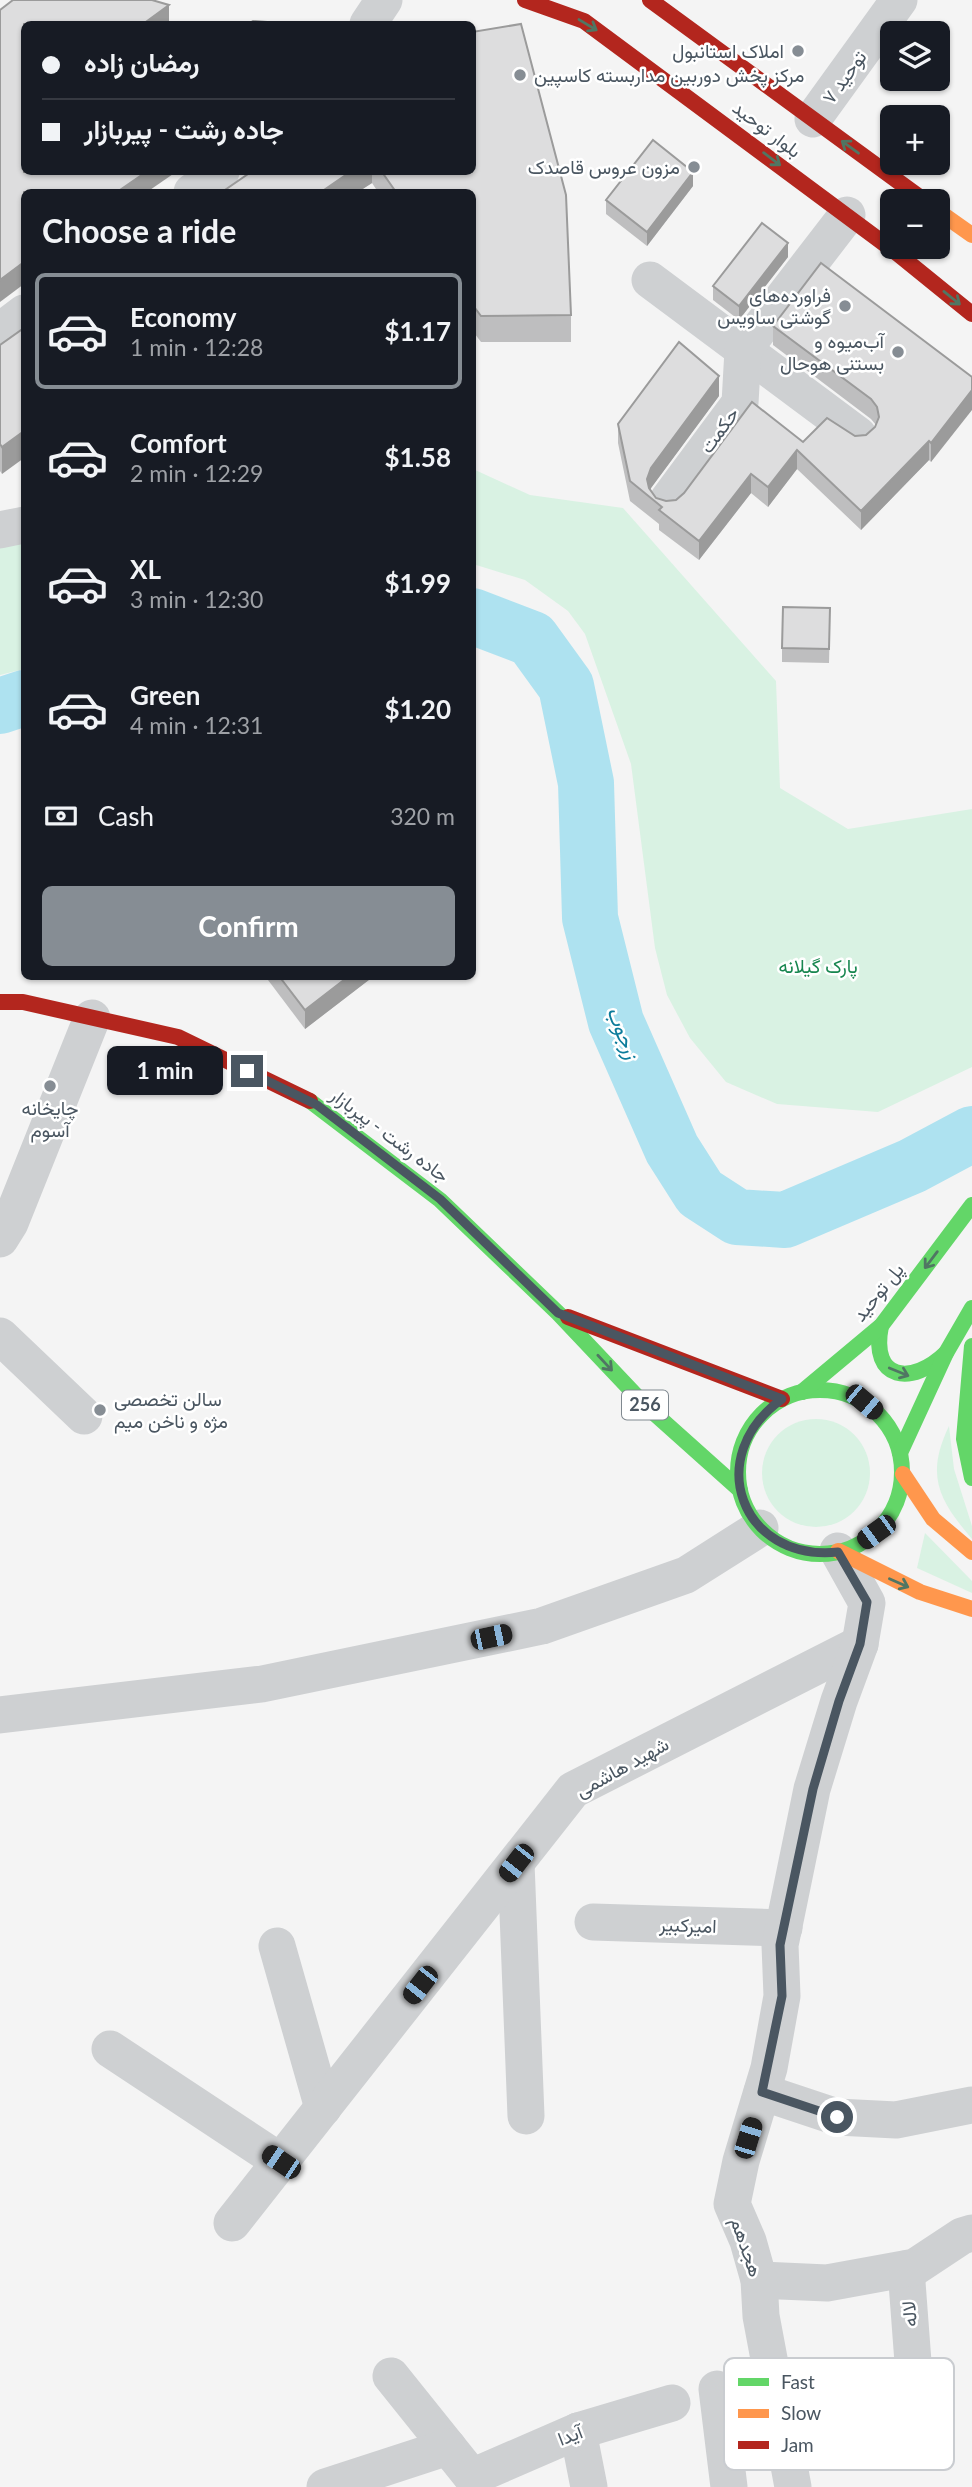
<!DOCTYPE html>
<meta charset="utf-8">
<style>
body{margin:0;font-family:Lato,Vazirmatn,sans-serif;background:#242831;color:#f1f3f6;height:100vh;display:flex;flex-direction:column;font-size:26px;white-space:nowrap}
*{box-sizing:border-box;margin:0}
p{font-size:23px;color:#9ea1a6}
.icon{flex:none;width:38px;height:38px;fill:none;stroke:currentColor;stroke-width:2;stroke-linecap:round;stroke-linejoin:round}
.map{position:relative;flex:1;overflow:hidden}
.panel{position:absolute;left:21px;top:189px;width:455px;height:791px;display:flex;flex-direction:column;background:#171b24;border-radius:10px;box-shadow:0 2px 5px #0004}
.panel>*{flex:none}
.top-card{position:absolute;left:21px;top:21px;width:455px;height:154px;border-radius:10px;box-shadow:0 2px 5px #0004;display:grid;align-content:center;height:154px;padding:0 21px;background:#171b24}
.tools{position:absolute;left:880px;top:21px;display:grid;gap:14px}
.tools a{display:grid;place-items:center;width:70px;height:70px;border-radius:10px;background:#171b24;box-shadow:0 2px 5px #0004;font-size:35px}
.end{position:absolute;width:32px;height:32px;margin:-16px;border:9px solid #4a5661;background:#fff;box-shadow:0 0 0 4px #fff}
.from{border-radius:50%}
.bubble{position:absolute;height:49px;border-radius:10px;background:#171b24;box-shadow:0 2px 5px #0004;font-size:23px;font-weight:700;line-height:49px;text-align:center}
.car{position:absolute;width:21px;height:42px;margin:-21px -10px;border-radius:9px;box-shadow:0 0 5px 2px #0007;background:linear-gradient(#222 24%,#8ab4d8 0 40%,#222 0 76%,#8ab4d8 0 86%,#222 0)}
.top-card b{display:flex;align-items:center;gap:24px;height:66px;font-size:26px}
.top-card b+b{border-top:2px solid #363941}
.top-card i{width:18px;height:18px;background:#f1f3f6}
ul{padding:0;list-style:none}
li{display:flex;align-items:center;gap:21px;height:116px;margin:0 14px 10px;padding:0 7px;border:4px solid transparent;border-radius:10px}
li div{flex:1}
li b{display:block;font-size:26px}
li em{font-style:normal;font-weight:700}
li.active{border-color:#868d94}
li>.icon{width:63px;height:63px;stroke-width:1.5}
h2{padding:0 21px;font-size:32px;line-height:84px}
.pay{display:flex;align-items:center;gap:18px;height:77px;padding:0 21px;font-size:26px}
.pay p{margin-inline-start:auto}
.action{display:flex;gap:14px;margin-top:auto;padding:14px 21px}
.action a{flex:1;height:80px;border-radius:10px;background:#868d94;color:#fff;font-size:28px;font-weight:700;line-height:80px;text-align:center}
.map>svg:first-child{display:block}
.green{fill:#d9f2e3}
.lines{fill:none;stroke-linecap:round;stroke-linejoin:round}
.river{stroke:#aee2f0;stroke-width:56}
.street{stroke:#ced0d2;stroke-width:37}
.fast{stroke:#63d668;stroke-width:16}
.slow{stroke:#ff974d;stroke-width:16}
.jam{stroke:#b3261e;stroke-width:16}
.wall{fill:#bebebf}
.shaded-wall{fill:#9b9b9b}
.building{fill:#ddddde;stroke:#9b9b9b;stroke-width:2}
.oneway{stroke:#507663}
.route{stroke:#4a5661;stroke-width:9}
.poi-dot{fill:#868d94;stroke:#fff;stroke-width:2.5}
.labels{text-anchor:middle;stroke-width:5;stroke-linejoin:round;paint-order:stroke}
.shield{fill:#fff;stroke:#808990;stroke-width:2}
.shield-label{font-size:18px;font-weight:bold;fill:#4a5661}
.poi-label{font-size:19px;fill:#4a5661;stroke:#fff;text-anchor:end}
.street-label{font-size:19px;fill:#4a5661;stroke:#fff}
.park-label{font-size:19px;fill:#17864f;stroke:#fff}
.water-label{font-size:21px;font-style:italic;fill:#0c7c9b;stroke:#fff}
.key{fill:#fff;stroke:#c9ccd0;stroke-width:2}
.key-label{font-size:19px;fill:#4a5661}
</style>
<div class="map">
<svg width="972" height="2487" viewBox="0 0 972 2487">
<rect width="100%" height="100%" fill="#f4f4f4"/>
<!-- green -->
<g class="green">
<path d="M473 469 530 495 623 508 776 681 780 788 848 829 972 809V1067L878 1112 777 1104 726 1082 690 1038 667 995 655 948 631 764 585 634 568 611 525 580 473 564Z"/>
<path d="M24 532V669L0 675V537Z"/>
<circle cx="816" cy="1473" r="54"/>
<path d="M949 1426 954 1469 972 1526V1539C939 1500 925 1476 949 1426Z"/>
<path d="M925 1533 972 1581V1593L917 1568Z"/>
</g>
<g class="lines">
<!-- river -->
<g class="river">
<path d="M472 616 532 639 566 686 586 783 590 918 616 1022 672 1149 700 1193 737 1217 785 1220 912 1166 972 1134"/>
<path d="M0 706 24 698"/>
</g>
<!-- street -->
<g class="street">
<path d="M368 24 384 0"/>
<path d="M813 119 899 0"/>
<path d="M192 192 221 172"/>
<path d="M650 280 858 435"/>
<path d="M0 331 24 313"/>
<path d="M668 500 740 403 743 350 847 215"/>
<path d="M0 530 24 525"/>
<path d="M0 1239 10 1223 92 1018"/>
<path d="M0 1336 84 1416"/>
<path d="M0 1715 262 1684 542 1626 686 1575 760 1528"/>
<path d="M516 1863 526 2116"/>
<path d="M593 1922 784 1928"/>
<path d="M277 1946 323 2108"/>
<path d="M110 2049 281 2162"/>
<path d="M762 2092 837 2117 896 2120 972 2105"/>
<path d="M232 2223 573 1790 860 1644"/>
<path d="M906 2269 919 2442"/>
<path d="M759 2280 827 2283 915 2267 962 2236 972 2233"/>
<path d="M391 2376 472 2477 476 2487"/>
<path d="M717 2389 729 2487"/>
<path d="M578 2431 589 2487"/>
<path d="M472 2477 578 2431 672 2403"/>
<path d="M325 2487 448 2447"/>
<path d="M793 2487 761 2316 759 2280 748 2241 732 2204 741 2161 769 2068 782 1996 780 1945 812 1789 839 1701 860 1644 867 1603 838 1551"/>
</g>
<!-- fast -->
<g class="fast">
<path d="M310 1101 440 1200 558 1313 645 1405 740 1490"/>
<path d="M881 1326C870 1381 912 1386 946 1353"/>
<path d="M972 1346 964 1439 972 1478"/>
<circle cx="820" cy="1472" r="82"/>
<path d="M802 1392 881 1326 972 1205"/>
<path d="M900 1453 946 1353 972 1308"/>
</g>
<!-- slow -->
<g class="slow">
<path d="M938 211 972 235"/>
<path d="M903 1474 933 1519 972 1552"/>
<path d="M838 1551 920 1592 972 1609"/>
</g>
<!-- jam -->
<g class="jam">
<path d="M525 0 584 21 898 254 972 314"/>
<path d="M650 0 925 201"/>
<path d="M0 1002H23L178 1037 310 1101"/>
<path d="M568 1317 782 1399"/>
</g>
</g>
<!-- wall -->
<g class="wall">
<path d="M251 172H472L571 315V342H481L472 330V192H378L372 183 358 192H222Z"/>
<path d="M693 186 647 246 606 214V200Z"/>
<path d="M788 257 739 320 713 300V286Z"/>
<path d="M773 326 972 377 931 462 929 460 861 530 797 469 768 507 751 493 699 560 659 530V524L630 501 618 443V424L719 396 651 488 650 490 656 498 666 501 676 500 803 442 866 435 875 427 876 425 871 419 773 345Z"/>
<path d="M24 328 2 474 0 471V345Z"/>
<path d="M830 622 829 663 782 662V648Z"/>
<path d="M265 976H374L305 1029Z"/>
</g>
<!-- shaded-wall -->
<g class="shaded-wall">
<path d="M169 5V24H143Z"/>
<path d="M146 172H176L147 192H117Z"/>
<path d="M350 172H372V183L358 192H321Z"/>
<path d="M693 172V186L647 246V232Z"/>
<path d="M788 243V257L739 320V306Z"/>
<path d="M24 262V284L0 302V280Z"/>
<path d="M719 376V396L651 488 648 496 647 479 651 468Z"/>
<path d="M972 390V410L931 462V443Z"/>
<path d="M24 431V458L2 474V447Z"/>
<path d="M929 441V460L861 530V511Z"/>
<path d="M797 450V469L768 507V487Z"/>
<path d="M751 474V493L699 560V541Z"/>
<path d="M349 976H374L305 1029V1010Z"/>
</g>
<!-- building -->
<g class="building">
<path d="M13 0H152L169 5 143 24H24V172H146L117 192H24V262L0 280V10Z"/>
<path d="M253 21 294 24H248Z"/>
<path d="M521 24 566 195 571 315 481 316 472 304V192H396L382 172H472V32Z"/>
<path d="M653 140 693 172 647 232 606 200Z"/>
<path d="M251 172H350L321 192H222Z"/>
<path d="M762 223 788 243 739 306 713 286Z"/>
<path d="M821 263 972 377V390L931 443 929 441 861 511 797 450 768 487 751 474 699 541 659 510 662 507 630 481 618 424 679 342 719 376 651 468 647 479 649 488 656 498 666 501 676 500 684 493 752 402 803 442 827 418 855 436 866 435 875 427 879 417 877 407 871 399 773 326Z"/>
<path d="M24 328V431L2 447 0 444V345Z"/>
<path d="M783 607 830 608 829 649 782 648Z"/>
<path d="M279 976H349L305 1010Z"/>
</g>
<!-- one-way arrows -->
<defs><path id="oneway-shaft" d="M-6 0H5M1.5-3L5.5 0L1.5 3" fill="none" stroke-width="1.6" stroke-linecap="round" stroke-linejoin="round" transform="scale(1.75)"/></defs>
<g class="oneway">
<use href="#oneway-shaft" transform="translate(588 25) rotate(31)"/>
<use href="#oneway-shaft" transform="translate(850 147) rotate(-144)"/>
<use href="#oneway-shaft" transform="translate(772 159) rotate(37)"/>
<use href="#oneway-shaft" transform="translate(952 298) rotate(39)"/>
<use href="#oneway-shaft" transform="translate(931 1260) rotate(127)"/>
<use href="#oneway-shaft" transform="translate(605 1363) rotate(47)"/>
<use href="#oneway-shaft" transform="translate(899 1372) rotate(22)"/>
<use href="#oneway-shaft" transform="translate(899 1583) rotate(24)"/>
</g>
<g class="lines">
<!-- route -->
<path class="route" d="M247 1071 317 1105 440 1199 558 1313 782 1399C702 1456 741 1562 838 1552L867 1602 860 1644 839 1701 813 1789 780 1945 782 1996 762 2092 837 2117"/>
</g>
<!-- markers -->
<g class="poi-dot">
<circle cx="798" cy="51" r="7"/>
<circle cx="520" cy="75" r="7"/>
<circle cx="694" cy="167" r="7"/>
<circle cx="845" cy="306" r="7"/>
<circle cx="898" cy="352" r="7"/>
<circle cx="50" cy="1086" r="7"/>
<circle cx="100" cy="1410" r="7"/>
</g>
<g class="labels">
<!-- shield labels -->
<rect class="shield" x="622" y="1390.5" width="46" height="29" rx="5"/>
<g class="shield-label">
<text x="645" y="1411">256</text>
</g>
<!-- poi labels -->
<g class="poi-label">
<text x="784" y="58">املاک استانبول</text>
<text x="534" y="82" text-anchor="start">مرکز پخش دوربین مداربسته کاسپین</text>
<text x="680" y="174">مزون عروس قاصدک</text>
<text x="831" y="302">فراورده‌های<tspan x="831" dy="22">گوشتی ساویس</tspan></text>
<text x="884" y="348">آب‌میوه و<tspan x="884" dy="22">بستنی هوحال</tspan></text>
<text x="50" y="1115" text-anchor="middle">چایخانه<tspan x="50" dy="22">آسوم</tspan></text>
<text x="114" y="1406" text-anchor="start">سالن تخصصی<tspan x="114" dy="22">مژه و ناخن میم</tspan></text>
</g>
<!-- street labels -->
<g class="street-label">
<text transform="translate(844 77) rotate(-54)" y="7">توحید ۷</text>
<text transform="translate(767 129) rotate(37)" y="7">بلوار توحید</text>
<text transform="translate(719 430) rotate(-54)" y="7">حکمت</text>
<text transform="translate(390 1135) rotate(37)" y="7">جاده رشت - پیربازار</text>
<text transform="translate(878 1292) rotate(-51)" y="7">پل توحید</text>
<text transform="translate(622 1767) rotate(-29)" y="7">شهید هاشمی</text>
<text transform="translate(688 1925) rotate(2)" y="7">امیرکبیر</text>
<text transform="translate(747 2247) rotate(71)" y="7">هجدهم</text>
<text transform="translate(909 2314) rotate(-94)" y="7">لاله</text>
<text transform="translate(570 2435) rotate(-21)" y="7">آیدا</text>
</g>
<!-- park labels -->
<g class="park-label">
<text x="818" y="973">پارک گیلانه</text>
</g>
<!-- water labels -->
<g class="water-label">
<text transform="translate(623 1033) rotate(69)" y="7">زرجوب</text>
</g>
</g>
<!-- legend -->
<rect x="724" y="2358" width="230" height="112" rx="10" class="key"/>
<rect x="738" y="2378" width="31" height="8" fill="#63d668"/>
<rect x="738" y="2409" width="31" height="9" fill="#ff974d"/>
<rect x="738" y="2441" width="31" height="8" fill="#b3261e"/>
<g class="key-label">
<text x="781" y="2389">Fast</text>
<text x="781" y="2420">Slow</text>
<text x="781" y="2452">Jam</text>
</g>
</svg>
<div class="tools">
<a><svg class="icon" aria-label="layers" viewBox="0 0 24 24"><path d="M12 4l9 5-9 5-9-5zM3 14l9 5 9-5"/></svg></a>
<a>+</a>
<a>−</a>
</div>
<i class="end from" style="left:837px;top:2117px"></i>
<i class="end" style="left:247px;top:1071px"></i>
<div class="bubble" style="left:107px;top:1046px;width:116px">1 min</div>
<i class="car" style="left:864px;top:1402px;rotate:130deg"></i>
<i class="car" style="left:876px;top:1532px;rotate:234deg"></i>
<i class="car" style="left:491px;top:1637px;rotate:78deg"></i>
<i class="car" style="left:516px;top:1863px;rotate:218deg"></i>
<i class="car" style="left:420px;top:1985px;rotate:218deg"></i>
<i class="car" style="left:748px;top:2138px;rotate:17deg"></i>
<i class="car" style="left:281px;top:2162px;rotate:304deg"></i>
<div class="top-card">
<b><i class="from"></i>رمضان زاده</b>
<b><i></i>جاده رشت - پیربازار</b>
</div>
<section class="panel">
<h2>Choose a ride</h2>
<ul>
<li class="active"><svg class="icon" aria-label="car" viewBox="0 0 24 24"><path d="M5 17H2v-5l4-1 3-4h7l3 4 3 1v5h-3M9 17h6M6 11h13"/><circle cx="7" cy="17" r="2"/><circle cx="17" cy="17" r="2"/></svg><div><b>Economy</b><p>1 min · 12:28</p></div><em>$1.17</em></li>
<li><svg class="icon" aria-label="car" viewBox="0 0 24 24"><path d="M5 17H2v-5l4-1 3-4h7l3 4 3 1v5h-3M9 17h6M6 11h13"/><circle cx="7" cy="17" r="2"/><circle cx="17" cy="17" r="2"/></svg><div><b>Comfort</b><p>2 min · 12:29</p></div><em>$1.58</em></li>
<li><svg class="icon" aria-label="car" viewBox="0 0 24 24"><path d="M5 17H2v-5l4-1 3-4h7l3 4 3 1v5h-3M9 17h6M6 11h13"/><circle cx="7" cy="17" r="2"/><circle cx="17" cy="17" r="2"/></svg><div><b>XL</b><p>3 min · 12:30</p></div><em>$1.99</em></li>
<li><svg class="icon" aria-label="car" viewBox="0 0 24 24"><path d="M5 17H2v-5l4-1 3-4h7l3 4 3 1v5h-3M9 17h6M6 11h13"/><circle cx="7" cy="17" r="2"/><circle cx="17" cy="17" r="2"/></svg><div><b>Green</b><p>4 min · 12:31</p></div><em>$1.20</em></li>
</ul>
<div class="pay"><svg class="icon" aria-label="cash" viewBox="0 0 24 24"><path d="M3 7h18v10H3z"/><circle cx="12" cy="12" r="2"/></svg>Cash<p>320 m</p></div>
<div class="action"><a>Confirm</a></div>
</section>
</div>
